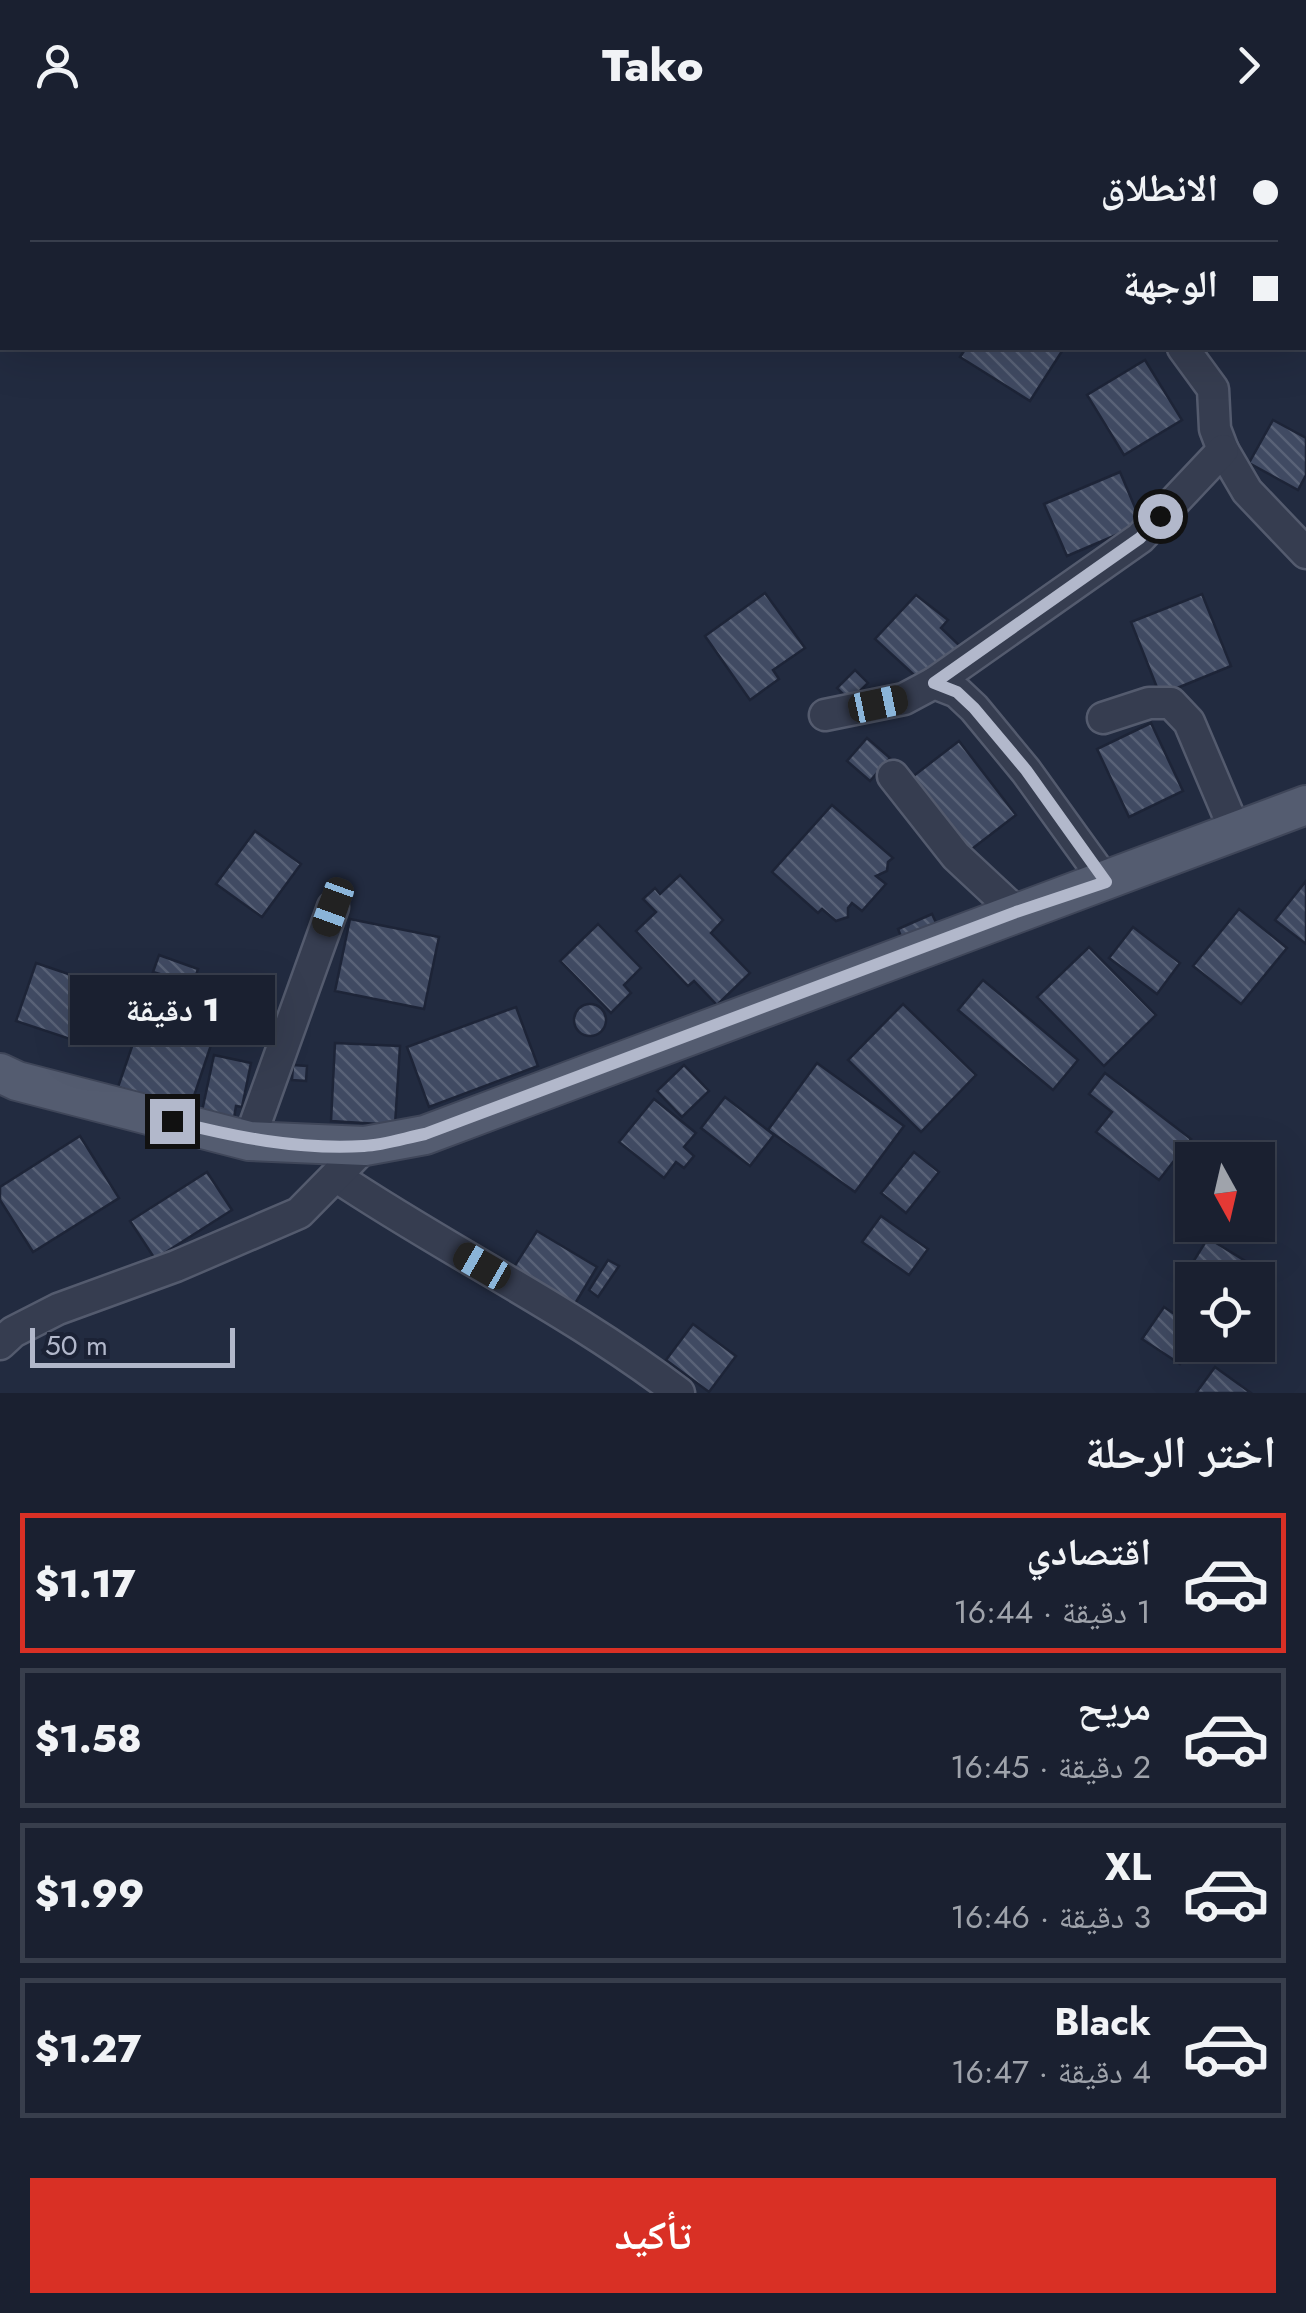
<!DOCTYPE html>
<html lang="ar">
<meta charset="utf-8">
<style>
body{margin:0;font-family:Jost,"Noto Naskh Arabic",sans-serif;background:#232838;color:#f1f3f6;direction:rtl;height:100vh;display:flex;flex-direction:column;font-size:38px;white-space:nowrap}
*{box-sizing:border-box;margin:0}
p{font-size:32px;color:#9fa3ab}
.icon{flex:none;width:55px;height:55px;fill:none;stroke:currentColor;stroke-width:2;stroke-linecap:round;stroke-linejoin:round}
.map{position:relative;height:1263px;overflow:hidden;direction:ltr}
.panel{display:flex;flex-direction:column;background:#1a2030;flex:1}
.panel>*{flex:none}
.guide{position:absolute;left:0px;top:0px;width:1308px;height:220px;box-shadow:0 10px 40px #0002,0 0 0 2px #383e4c;direction:rtl;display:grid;align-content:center;height:220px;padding:0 30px;background:#1a2030}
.needle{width:65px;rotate:172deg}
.buttons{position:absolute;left:1175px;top:1012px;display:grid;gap:20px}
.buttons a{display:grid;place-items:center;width:100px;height:100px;border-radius:0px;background:#1a2030;box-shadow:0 10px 40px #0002,0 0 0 2px #383e4c;font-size:50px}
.scale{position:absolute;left:30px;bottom:25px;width:205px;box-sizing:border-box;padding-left:10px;border:5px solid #b2b8cb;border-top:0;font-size:28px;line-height:35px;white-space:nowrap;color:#b2b8cb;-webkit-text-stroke:8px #1b2235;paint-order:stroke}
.end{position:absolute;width:45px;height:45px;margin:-22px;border:12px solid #b2b8cb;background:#111;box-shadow:0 0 0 5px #111}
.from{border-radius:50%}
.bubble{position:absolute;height:70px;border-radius:0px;background:#1a2030;box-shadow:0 10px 40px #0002,0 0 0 2px #383e4c;font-size:32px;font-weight:800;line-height:70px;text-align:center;direction:rtl}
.car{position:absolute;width:30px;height:60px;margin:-30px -15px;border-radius:12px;box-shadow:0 0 8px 2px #0007;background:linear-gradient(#222 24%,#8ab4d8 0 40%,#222 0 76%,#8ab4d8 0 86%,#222 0)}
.guide b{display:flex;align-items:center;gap:35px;height:95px;font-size:38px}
.guide b+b{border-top:2px solid #383e4c}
.guide i{width:25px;height:25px;background:#f1f3f6}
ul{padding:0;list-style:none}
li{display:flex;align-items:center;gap:30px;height:140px;margin:0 20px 15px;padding:0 10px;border:5px solid #383e4c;border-radius:0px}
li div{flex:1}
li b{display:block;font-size:38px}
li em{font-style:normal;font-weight:800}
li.active{border-color:#d93025}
li>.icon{width:90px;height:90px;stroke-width:1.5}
h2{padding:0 30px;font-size:45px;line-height:120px}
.cta{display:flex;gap:20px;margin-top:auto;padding:20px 30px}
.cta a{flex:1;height:115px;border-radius:0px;background:#d93025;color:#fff;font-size:40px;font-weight:800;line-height:115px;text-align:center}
header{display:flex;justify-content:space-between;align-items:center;height:130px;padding:0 30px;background:#1a2030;font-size:45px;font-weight:800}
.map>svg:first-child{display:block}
.building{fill:url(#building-back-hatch);stroke:#1d2437;stroke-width:2.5}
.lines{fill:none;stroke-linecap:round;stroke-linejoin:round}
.minor-casing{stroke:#545b6e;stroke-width:35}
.major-casing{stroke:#3f4659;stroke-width:42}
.minor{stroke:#363d50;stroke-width:30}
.major{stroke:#545c70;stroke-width:38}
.route{stroke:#b2b8cb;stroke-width:12}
</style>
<header><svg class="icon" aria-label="forward" viewBox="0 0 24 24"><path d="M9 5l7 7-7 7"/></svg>Tako<svg class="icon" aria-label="person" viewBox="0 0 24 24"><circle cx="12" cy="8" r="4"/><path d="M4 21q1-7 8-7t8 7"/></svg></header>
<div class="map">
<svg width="1306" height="1263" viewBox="0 0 1306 1263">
<defs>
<pattern id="building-back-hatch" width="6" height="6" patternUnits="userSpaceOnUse" patternTransform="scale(2.5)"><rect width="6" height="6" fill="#404a62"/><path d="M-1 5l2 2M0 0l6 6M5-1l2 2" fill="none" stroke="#596277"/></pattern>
</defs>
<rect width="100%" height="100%" fill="#222b40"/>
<!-- building -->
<g class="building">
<path d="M966 218H1064L1030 271 960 227Z"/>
<path d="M1145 230 1182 290 1124 325 1087 265Z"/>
<path d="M1273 290 1306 308V345L1298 360 1249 333Z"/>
<path d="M1120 342 1142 394 1067 426 1044 374Z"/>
<path d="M765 463 805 518 773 540 779 549 750 570 705 506Z"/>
<path d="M1202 464 1231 536 1160 565 1131 492Z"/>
<path d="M916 465 948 490 941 498 960 516 924 554 875 509Z"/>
<path d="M855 540 868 553 850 571 837 558Z"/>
<path d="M1151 593 1183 661 1129 687 1097 619Z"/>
<path d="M867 608 890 628 870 651 847 631Z"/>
<path d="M959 611 1016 685 964 725 907 651Z"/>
<path d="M832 675 893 728 888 732 887 741 876 746 886 754 862 781 852 773 848 778V787L836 791 822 779 818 783 772 742Z"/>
<path d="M255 701 301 734 262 787 216 754Z"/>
<path d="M680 745 723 790 711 803 750 843 717 875 694 851 688 856 636 801 656 782 643 769 655 758 660 764Z"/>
<path d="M1306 751V814L1275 790Z"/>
<path d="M1239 779 1287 818 1241 874 1193 836Z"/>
<path d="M932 784 940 801 905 816 898 799Z"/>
<path d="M350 789 439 807 424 879 335 861Z"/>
<path d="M598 794 641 838 624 855 631 863 611 883 560 831Z"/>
<path d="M1133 797 1180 833 1157 864 1109 828Z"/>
<path d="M1089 817 1156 885 1104 936 1037 867Z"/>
<path d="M159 825 198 839 193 854 153 842Z"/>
<path d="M36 833 89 851 70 909 16 891Z"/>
<path d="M156 847 226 870 189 981 118 957Z"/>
<path d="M983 850 1078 930 1053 960 958 880Z"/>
<path d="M903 874 976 945 921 1002 848 930Z"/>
<circle cx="590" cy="890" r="16"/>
<path d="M516 877 538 936 429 977 407 917Z"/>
<path d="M335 913 400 916 395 995 331 991Z"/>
<path d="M214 925 251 933 242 977 236 976 234 988 202 981Z"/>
<path d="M817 933 904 996 855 1062 768 1000Z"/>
<path d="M293 935 307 936 306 951 292 950Z"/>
<path d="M684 935 709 961 682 987 657 961Z"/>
<path d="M1105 943 1191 1009 1159 1050 1096 1002 1112 982 1089 964Z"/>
<path d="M725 967 774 1005 750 1036 701 998Z"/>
<path d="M654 969 696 1003 684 1017 694 1026 684 1038 676 1032 664 1048 619 1012Z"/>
<path d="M80 1006 119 1068 33 1122 0 1070V1057Z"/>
<path d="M914 1022 939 1042 906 1083 881 1063Z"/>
<path d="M207 1042 232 1080 155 1129 130 1091Z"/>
<path d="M881 1086 928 1119 909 1145 862 1112Z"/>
<path d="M537 1101 597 1137 573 1177 512 1140Z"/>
<path d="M1208 1108 1255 1137 1247 1150H1222L1193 1132Z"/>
<path d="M608 1130 619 1136 598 1167 589 1160Z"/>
<path d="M1164 1177 1192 1196V1215L1180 1234 1142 1209Z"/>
<path d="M693 1194 736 1226 709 1262 666 1230Z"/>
<path d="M1215 1237 1251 1263H1196Z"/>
</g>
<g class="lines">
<defs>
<g id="minor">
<path d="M1183 218 1213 259 1215 299 1223 320 1247 361 1306 423"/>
<path d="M934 553 1140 408 1223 320"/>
<path d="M825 585 904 569 934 553 957 562 974 578 1026 641 1106 752"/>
<path d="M1103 588 1149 573H1171L1189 592 1236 703"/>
<path d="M893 646 956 726 1016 782"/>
<path d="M249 1011 333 777"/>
<path d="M337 1047C449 1122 572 1181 679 1263"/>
<path d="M0 1214 13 1202 58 1179 176 1136 299 1083 365 1016"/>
</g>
<path id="major" d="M0 943 17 951 249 1011 365 1016 425 1005 1306 675"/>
</defs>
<!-- minor casing -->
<use href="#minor" class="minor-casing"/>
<!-- major casing -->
<use href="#major" class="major-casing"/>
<!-- minor -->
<use href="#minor" class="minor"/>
<!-- major -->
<use href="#major" class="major"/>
</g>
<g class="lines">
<!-- route -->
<path class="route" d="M172 991C235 1007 298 1020 364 1016 384 1015 405 1008 425 1004L1016 782 1106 752 1026 640 974 578 957 562 934 553 1140 408 1160 386"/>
</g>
</svg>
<div class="buttons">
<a><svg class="needle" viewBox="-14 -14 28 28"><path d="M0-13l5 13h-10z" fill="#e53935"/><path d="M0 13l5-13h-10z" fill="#9fa3ab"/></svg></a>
<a><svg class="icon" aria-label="locate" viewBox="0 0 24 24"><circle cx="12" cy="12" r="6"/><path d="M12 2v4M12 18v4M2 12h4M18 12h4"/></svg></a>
</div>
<div class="scale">50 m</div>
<i class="end from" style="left:1160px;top:386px"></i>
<i class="end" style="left:172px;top:991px"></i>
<div class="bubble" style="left:70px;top:845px;width:205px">1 دقيقة</div>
<i class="car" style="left:878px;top:574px;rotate:78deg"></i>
<i class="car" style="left:333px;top:777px;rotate:200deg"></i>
<i class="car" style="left:482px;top:1136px;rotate:300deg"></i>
<div class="guide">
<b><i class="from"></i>الانطلاق</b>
<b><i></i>الوجهة</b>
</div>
</div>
<section class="panel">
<h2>اختر الرحلة</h2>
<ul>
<li class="active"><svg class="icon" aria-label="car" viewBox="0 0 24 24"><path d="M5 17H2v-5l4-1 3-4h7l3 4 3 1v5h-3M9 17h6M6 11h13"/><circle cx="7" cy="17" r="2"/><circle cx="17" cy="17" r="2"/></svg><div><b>اقتصادي</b><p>1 دقيقة · 16:44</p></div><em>$1.17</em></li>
<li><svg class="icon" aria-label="car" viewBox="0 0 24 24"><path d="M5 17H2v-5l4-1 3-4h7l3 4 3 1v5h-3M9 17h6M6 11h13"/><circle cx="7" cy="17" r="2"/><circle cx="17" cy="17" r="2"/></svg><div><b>مريح</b><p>2 دقيقة · 16:45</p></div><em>$1.58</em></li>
<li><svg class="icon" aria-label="car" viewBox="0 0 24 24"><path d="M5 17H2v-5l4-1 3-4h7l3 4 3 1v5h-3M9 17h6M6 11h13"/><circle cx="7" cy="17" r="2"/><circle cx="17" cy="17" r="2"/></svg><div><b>XL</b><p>3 دقيقة · 16:46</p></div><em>$1.99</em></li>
<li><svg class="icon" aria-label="car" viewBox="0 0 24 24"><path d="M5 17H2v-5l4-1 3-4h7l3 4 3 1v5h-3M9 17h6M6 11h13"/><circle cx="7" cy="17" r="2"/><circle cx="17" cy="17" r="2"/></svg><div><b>Black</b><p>4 دقيقة · 16:47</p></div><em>$1.27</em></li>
</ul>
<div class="cta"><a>تأكيد</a></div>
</section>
